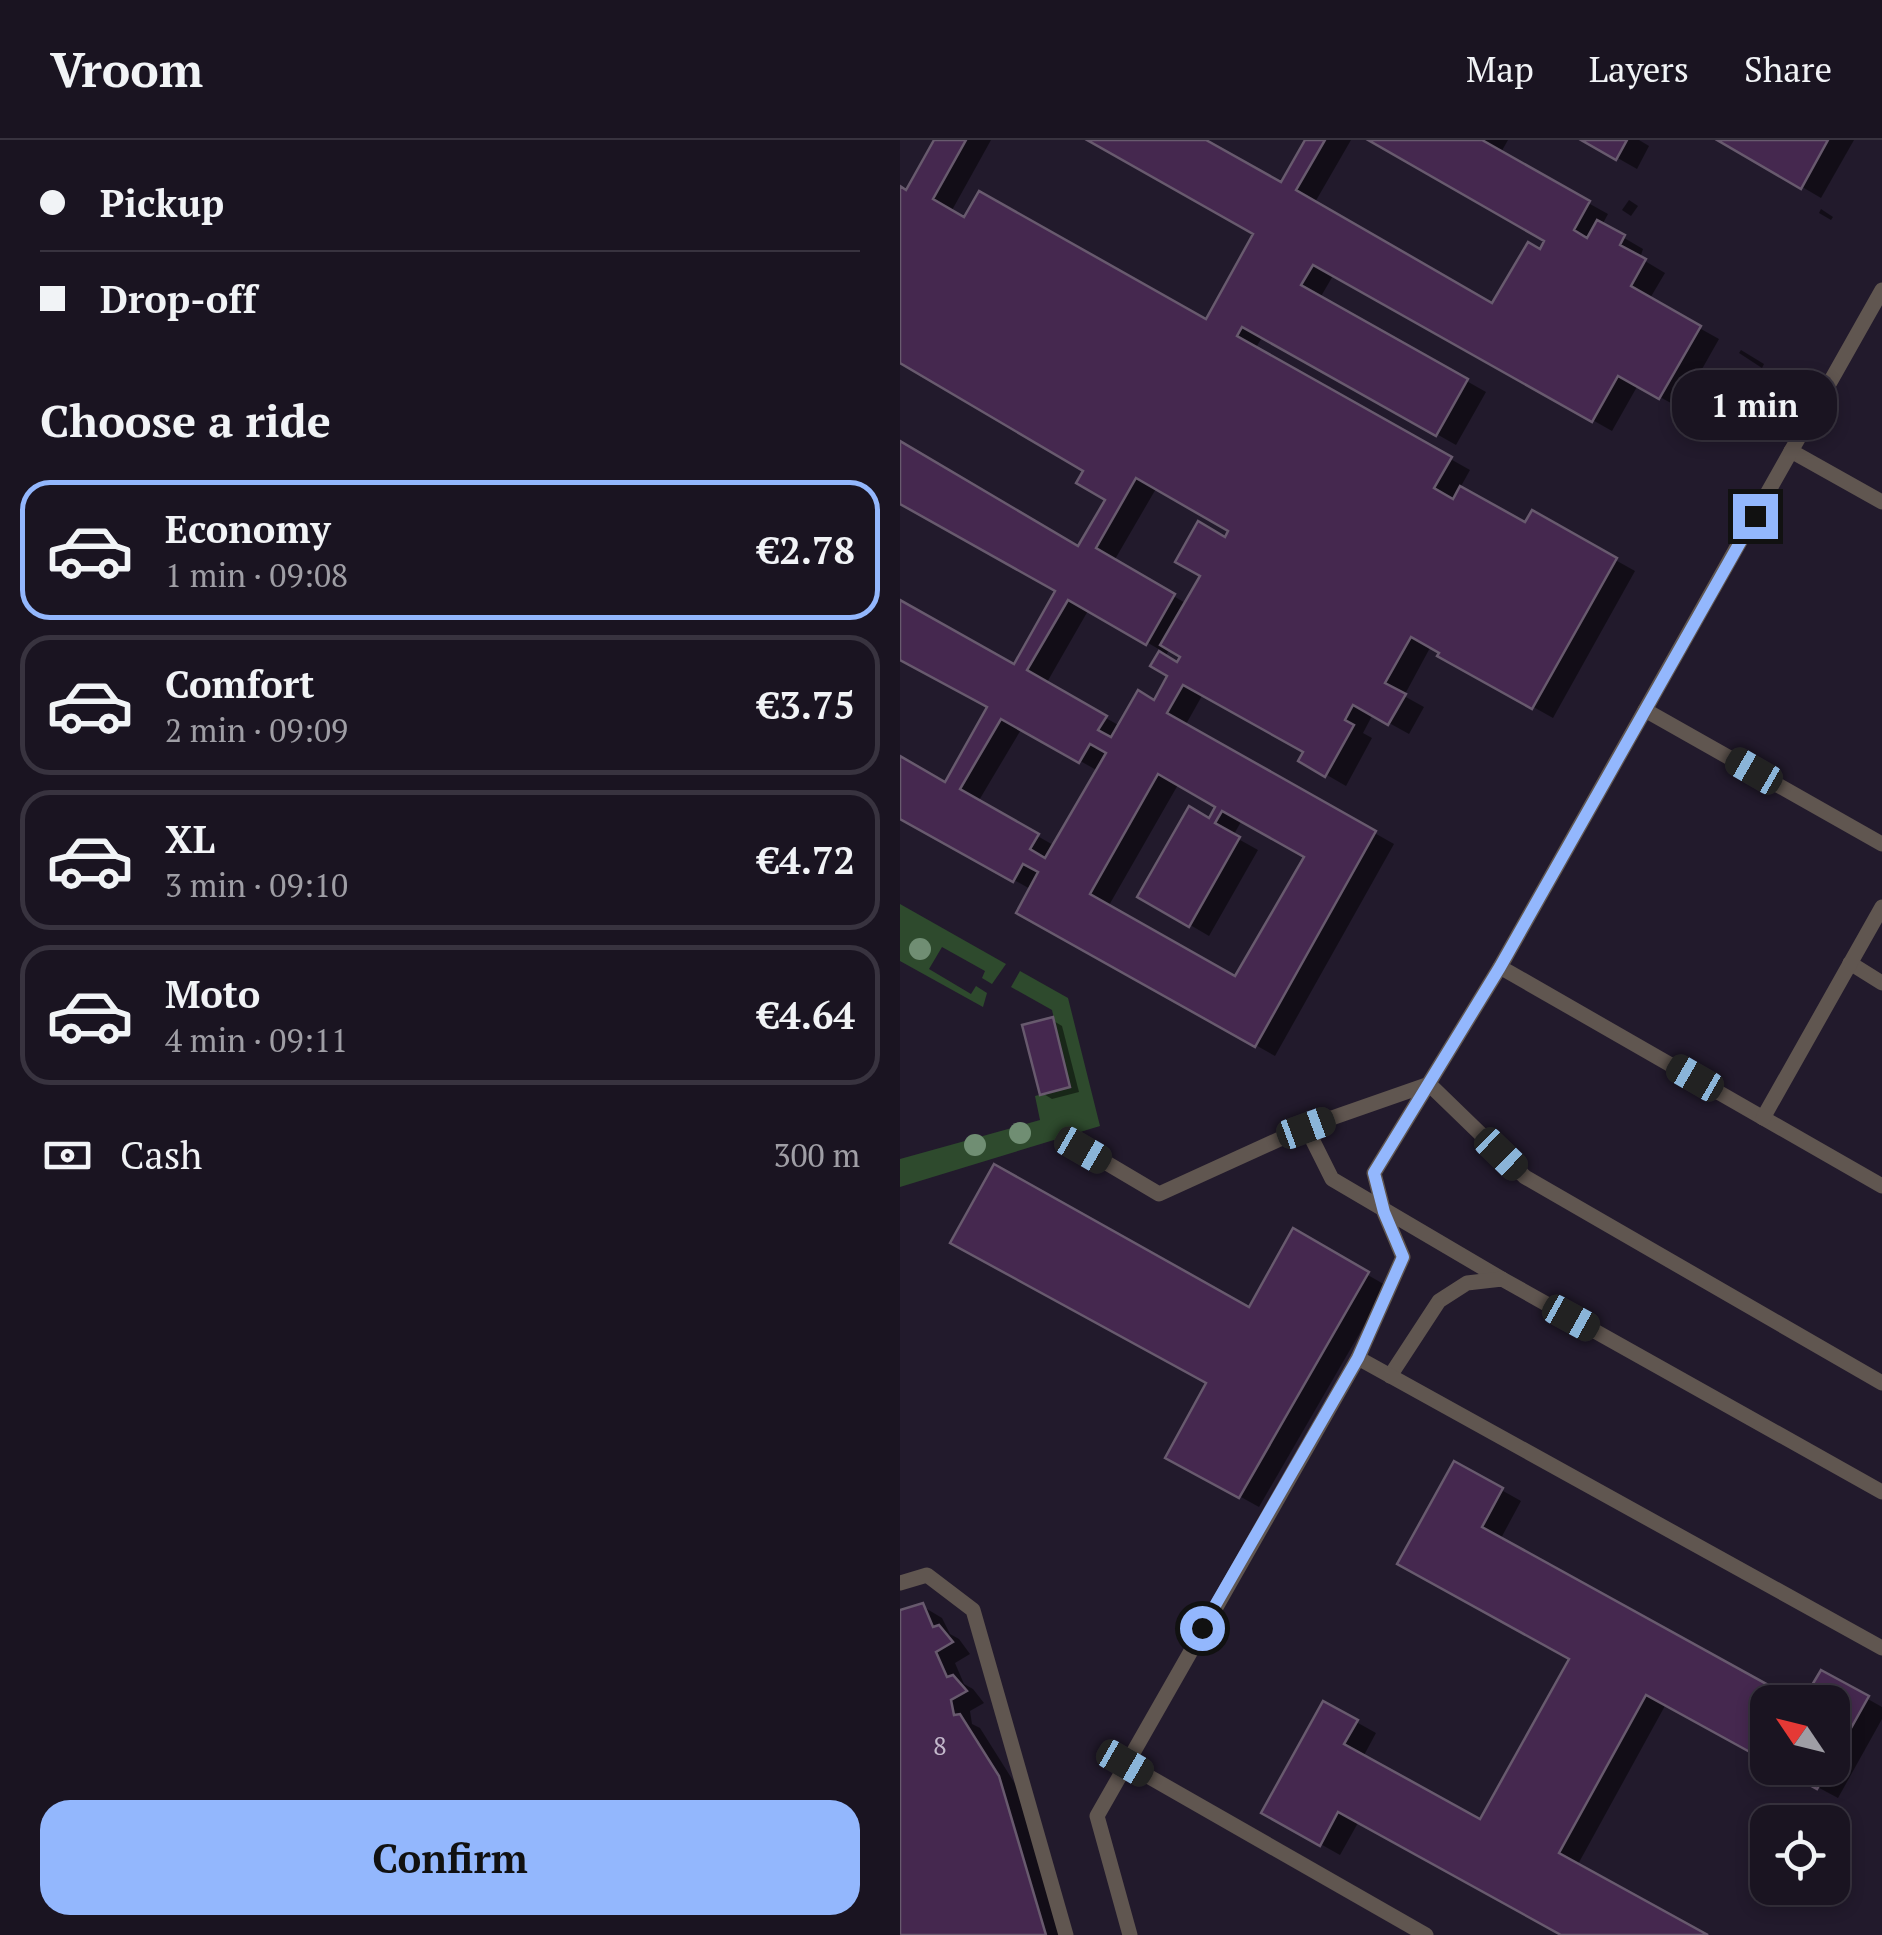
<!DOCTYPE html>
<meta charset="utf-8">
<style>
body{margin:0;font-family:"PT Serif",serif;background:#27212e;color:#f1f3f6;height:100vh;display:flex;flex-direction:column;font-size:38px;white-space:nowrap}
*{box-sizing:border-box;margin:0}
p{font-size:32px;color:#9f9ea5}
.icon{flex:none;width:55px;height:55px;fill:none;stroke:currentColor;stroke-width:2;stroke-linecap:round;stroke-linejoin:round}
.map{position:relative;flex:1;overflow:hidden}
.side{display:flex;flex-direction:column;background:#1a1421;width:900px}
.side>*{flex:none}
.guide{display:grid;align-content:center;height:220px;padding:0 40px;background:#1a1421}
.needle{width:65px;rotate:305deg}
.buttons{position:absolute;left:850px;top:1545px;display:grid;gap:20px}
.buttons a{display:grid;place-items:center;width:100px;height:100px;border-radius:20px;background:#1a1421;box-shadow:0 5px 15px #0003,0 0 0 2px #38333f;font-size:50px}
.end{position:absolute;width:45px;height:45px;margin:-22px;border:12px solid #93b7fd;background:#111;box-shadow:0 0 0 5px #111}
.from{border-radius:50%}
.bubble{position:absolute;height:70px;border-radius:30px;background:#1a1421;box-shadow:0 5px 15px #0003,0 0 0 2px #38333f;font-size:32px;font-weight:700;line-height:70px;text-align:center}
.car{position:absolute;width:30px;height:60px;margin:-30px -15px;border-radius:12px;box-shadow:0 0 8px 2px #0007;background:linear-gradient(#222 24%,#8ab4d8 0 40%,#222 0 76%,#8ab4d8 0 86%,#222 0)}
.guide b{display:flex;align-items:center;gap:35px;height:95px;font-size:38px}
.guide b+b{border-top:2px solid #38333f}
.guide i{width:25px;height:25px;background:#f1f3f6}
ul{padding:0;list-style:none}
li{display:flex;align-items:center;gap:30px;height:140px;margin:0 20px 15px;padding:0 20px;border:5px solid #38333f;border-radius:30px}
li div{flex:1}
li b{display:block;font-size:38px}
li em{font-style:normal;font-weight:700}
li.current{border-color:#93b7fd}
li>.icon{width:90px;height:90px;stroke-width:1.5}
h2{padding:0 40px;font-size:45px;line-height:120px}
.pay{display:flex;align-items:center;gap:25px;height:110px;padding:0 40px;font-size:38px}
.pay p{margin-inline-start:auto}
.cta{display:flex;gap:20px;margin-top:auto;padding:20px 40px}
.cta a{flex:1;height:115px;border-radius:30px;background:#93b7fd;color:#111;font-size:40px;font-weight:700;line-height:115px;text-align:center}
header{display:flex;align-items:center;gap:60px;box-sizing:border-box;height:140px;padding:0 50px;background:#1a1421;border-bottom:2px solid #38333f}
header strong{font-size:48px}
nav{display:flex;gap:55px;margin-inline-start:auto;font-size:35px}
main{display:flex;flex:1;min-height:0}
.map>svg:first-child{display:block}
.green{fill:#2e4a2d}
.shadow{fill:#0007;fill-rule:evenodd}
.building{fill:#45284f;stroke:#685a6e;stroke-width:2.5;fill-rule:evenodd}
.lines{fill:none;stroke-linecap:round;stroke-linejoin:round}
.lane{stroke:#605650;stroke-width:15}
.tree{fill:#708e73}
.route{stroke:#93b7fd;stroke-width:12}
.labels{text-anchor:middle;stroke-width:8;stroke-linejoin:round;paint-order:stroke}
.number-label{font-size:25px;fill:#c3b8cb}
</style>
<header>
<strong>Vroom</strong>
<nav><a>Map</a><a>Layers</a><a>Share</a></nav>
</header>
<main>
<section class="side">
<div class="guide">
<b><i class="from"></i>Pickup</b>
<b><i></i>Drop-off</b>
</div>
<h2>Choose a ride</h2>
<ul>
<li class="current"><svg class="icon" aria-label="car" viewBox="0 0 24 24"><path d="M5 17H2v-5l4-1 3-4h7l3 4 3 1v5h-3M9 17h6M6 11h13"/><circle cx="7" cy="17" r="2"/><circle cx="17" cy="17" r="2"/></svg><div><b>Economy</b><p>1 min · 09:08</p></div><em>€2.78</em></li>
<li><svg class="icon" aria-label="car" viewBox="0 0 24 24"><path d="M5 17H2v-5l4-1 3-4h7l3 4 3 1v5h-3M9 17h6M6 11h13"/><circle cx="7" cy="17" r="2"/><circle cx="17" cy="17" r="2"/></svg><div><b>Comfort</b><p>2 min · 09:09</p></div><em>€3.75</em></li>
<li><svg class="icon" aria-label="car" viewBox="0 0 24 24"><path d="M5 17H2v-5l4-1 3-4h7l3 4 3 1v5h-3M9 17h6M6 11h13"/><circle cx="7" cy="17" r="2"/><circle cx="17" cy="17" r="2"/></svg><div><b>XL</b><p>3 min · 09:10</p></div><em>€4.72</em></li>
<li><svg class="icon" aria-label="car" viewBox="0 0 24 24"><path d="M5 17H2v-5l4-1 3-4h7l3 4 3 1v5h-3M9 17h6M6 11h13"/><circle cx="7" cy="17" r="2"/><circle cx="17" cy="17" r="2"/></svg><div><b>Moto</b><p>4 min · 09:11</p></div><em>€4.64</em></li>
</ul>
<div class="pay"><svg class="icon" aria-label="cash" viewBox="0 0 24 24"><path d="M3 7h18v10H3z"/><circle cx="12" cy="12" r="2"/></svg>Cash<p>300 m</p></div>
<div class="cta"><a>Confirm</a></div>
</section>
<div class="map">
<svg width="982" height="1795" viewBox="0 0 982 1795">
<rect width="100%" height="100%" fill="#221a2c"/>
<!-- green -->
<g class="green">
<path d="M0 764 106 824 92 844 82 838 85 831 42 807 29 829 71 854 76 846 87 853 83 867 0 821Z"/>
<path d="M120 831 168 858 200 986 0 1047V1019L140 980 135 956 170 947 152 870 111 847Z"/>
</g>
<!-- shadow -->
<g class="shadow">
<path d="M37 0H91L51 72 307 182 357 93 192 0H301L382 46 408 0H451L414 64 593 167 641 113 647 100 473 0H608L600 14 708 74 702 85 743 109 740 118 765 133 749 160 819 199 780 268 738 245 712 291 434 134 420 158 586 252 556 305 363 196 355 209 570 330 560 348 626 385 633 374 735 431 653 578 541 515 542 513 531 506 504 556 524 567 509 594 473 574 463 593 472 598 446 646 401 620 406 611 303 554 285 586 494 704 375 916 119 772 132 750 0 676V619L46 645 90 567 0 518V463L115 527 158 450 0 362V304L179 409 208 359 187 330 0 220V49L7 53ZM257 347 331 390 287 464 214 421ZM189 469 262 511 254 525 271 535 255 563 220 586 146 544ZM270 508 284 516 278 525 265 517ZM122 588 198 631 155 706 78 662ZM279 643 319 666 310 681 241 756 309 796 358 710 333 696 342 680 407 717 336 840 208 767Z"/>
<path d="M686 0H739L749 6 737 29Z"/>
<path d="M822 0H954L921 58Z"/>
<path d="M729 60 738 66 731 76 722 70Z"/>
<path d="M921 69 933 77 931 80 919 73Z"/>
<path d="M841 210 864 224 862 228 839 213Z"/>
<path d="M152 880 162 886 179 952 152 959 142 953Z"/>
<path d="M393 1092 487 1146 359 1367 269 1317Z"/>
<path d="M555 1324 621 1361 600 1400 894 1562 766 1564 677 1726 803 1795H665L459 1681 440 1715 364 1672 424 1564 476 1593 463 1617 581 1683 672 1518 500 1423Z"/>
<path d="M22 1466 42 1478 50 1494 59 1499 70 1514 55 1523 64 1544 73 1549 84 1563 70 1571 72 1584 80 1588 119 1650 161 1795H0V1472Z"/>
<path d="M922 1533 982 1567V1579L938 1658 882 1628H932V1562H905Z"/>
</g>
<!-- building -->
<g class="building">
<path d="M34 0H66L33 59 64 77 79 51 306 179 353 94 187 0H306L381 42 405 0H425L396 50 592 163 628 102 640 109 644 101 468 0H582L690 61 674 90 687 98 697 80 725 95 720 105 746 119 731 146 801 186 759 259 718 236 692 282 413 125 401 145 568 239 536 296 342 187 337 196 552 317 534 348 553 359 560 346 625 382 632 370 717 418 632 569 537 516 539 513 511 497 485 543 506 554 488 585 453 565 445 580 454 585 425 637 398 621 403 612 283 545 267 573 476 691 355 907 116 773 138 732 123 724 113 742 0 679V616L45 642 87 567 0 520V460L114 524 155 451 0 364V301L178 406 205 360 176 343 183 331 0 223V46L6 50ZM236 338 328 391 325 397 298 381 275 422 300 436 260 505 280 517 277 522 259 511 250 526 267 536 254 560 238 550 211 597 198 590 207 576 127 530 168 460 246 505 275 454 196 408ZM101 579 179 623 190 604 206 613 145 718 130 709 139 694 60 649ZM258 634 315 667 309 678 289 666 237 757 289 787 340 697 315 683 322 671 404 717 335 836 190 754Z"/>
<path d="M681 0H727L716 20Z"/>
<path d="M817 0H928L901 49Z"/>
<path d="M153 877 170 947 140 955 122 885Z"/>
<path d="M94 1024 349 1167 393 1088 469 1132 339 1358 265 1318 306 1243 50 1103Z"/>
<path d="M554 1321 603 1348 582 1387 899 1562H868V1622L746 1555 659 1713 808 1795H661L438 1672 420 1706 361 1673 423 1561 458 1580 444 1604 580 1679 669 1519 497 1424Z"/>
<path d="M23 1463 33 1487 39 1485 53 1502 36 1512 47 1537 53 1535 67 1551 51 1560 54 1575 60 1574 99 1636 146 1795H0V1470Z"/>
<path d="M921 1530 969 1556 932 1622V1562H902Z"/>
<path d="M878 1628H929L917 1649Z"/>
</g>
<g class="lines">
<!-- lane -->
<g class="lane">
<path d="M891 311 982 362"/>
<path d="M745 570 982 704"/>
<path d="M950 823 982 843"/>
<path d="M600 827 982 1046"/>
<path d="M863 978 982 767"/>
<path d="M406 987 432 1039 602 1139"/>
<path d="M183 1009 259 1054 406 987 529 944 625 1037 982 1243"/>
<path d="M458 1218 503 1117 484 1072 474 1033 600 827 982 150"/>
<path d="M490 1236 539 1161 567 1143 602 1139 982 1352"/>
<path d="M0 1443 27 1435 73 1470 166 1795"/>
<path d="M225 1623 526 1795"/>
<path d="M230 1795 197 1676 458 1218 982 1508"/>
</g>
</g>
<!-- trees -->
<g class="tree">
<circle cx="20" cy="809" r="11"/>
<circle cx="120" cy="993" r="11"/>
<circle cx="75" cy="1005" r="11"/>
</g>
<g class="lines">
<!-- route -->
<path class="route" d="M302 1488 458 1218 503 1117 484 1072 474 1033 600 827 855 376"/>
</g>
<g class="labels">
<!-- number labels -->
<g class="number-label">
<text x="40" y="1615">8</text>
</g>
</g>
</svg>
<div class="buttons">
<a><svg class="needle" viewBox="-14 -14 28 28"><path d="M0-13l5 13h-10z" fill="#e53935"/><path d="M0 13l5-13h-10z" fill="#9f9ea5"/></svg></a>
<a><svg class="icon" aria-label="locate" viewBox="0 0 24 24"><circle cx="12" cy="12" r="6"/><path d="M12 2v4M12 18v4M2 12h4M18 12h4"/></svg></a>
</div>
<i class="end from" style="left:302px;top:1488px"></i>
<i class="end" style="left:855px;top:376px"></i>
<div class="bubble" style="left:772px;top:230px;width:165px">1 min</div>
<i class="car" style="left:854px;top:631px;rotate:300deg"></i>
<i class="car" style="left:795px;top:938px;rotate:300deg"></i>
<i class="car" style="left:406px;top:988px;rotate:70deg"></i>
<i class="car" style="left:183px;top:1010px;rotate:120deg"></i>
<i class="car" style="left:601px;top:1014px;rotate:134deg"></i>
<i class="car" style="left:671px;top:1178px;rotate:119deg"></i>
<i class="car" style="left:225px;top:1623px;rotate:120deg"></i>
</div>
</main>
